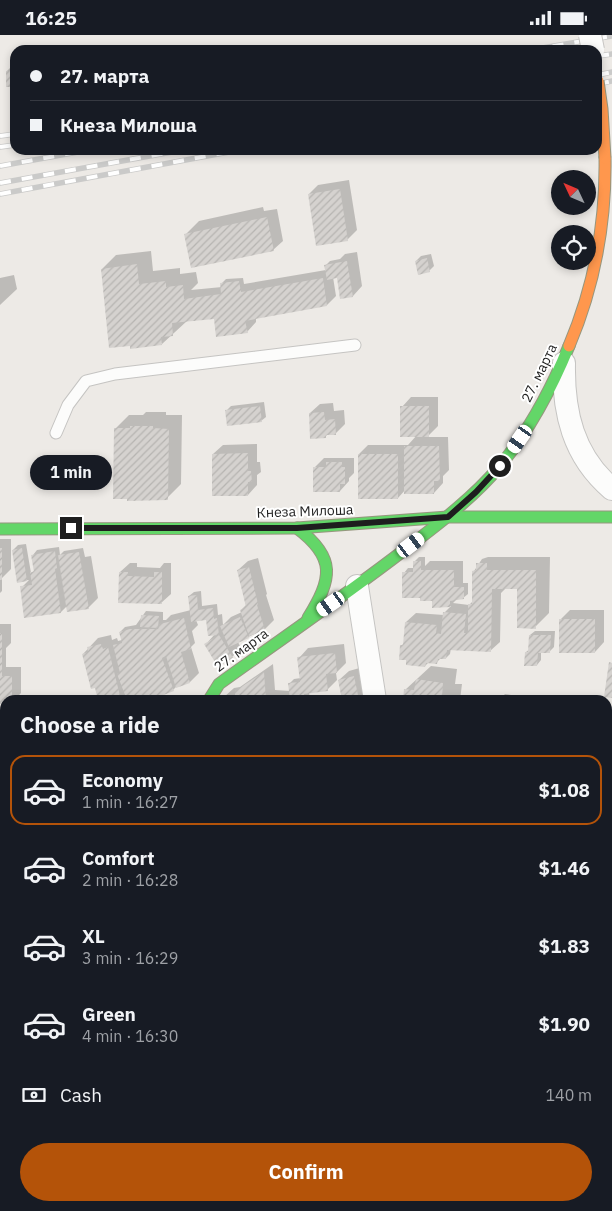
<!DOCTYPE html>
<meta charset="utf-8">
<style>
body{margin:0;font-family:"IBM Plex Sans",sans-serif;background:#20242c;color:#f1f3f6;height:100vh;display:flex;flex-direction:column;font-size:19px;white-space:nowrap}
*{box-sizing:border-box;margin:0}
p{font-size:16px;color:#9ea1a6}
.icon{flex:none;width:28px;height:28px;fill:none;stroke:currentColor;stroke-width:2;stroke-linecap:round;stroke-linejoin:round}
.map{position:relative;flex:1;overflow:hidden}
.panel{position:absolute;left:0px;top:660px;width:612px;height:516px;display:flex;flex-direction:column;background:#171b24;border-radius:15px 15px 0 0;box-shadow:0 2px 8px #0003}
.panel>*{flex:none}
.hud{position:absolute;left:10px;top:10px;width:592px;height:110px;border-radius:15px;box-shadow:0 2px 8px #0003;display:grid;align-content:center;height:110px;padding:0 20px;background:#171b24}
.needle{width:32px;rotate:314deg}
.controls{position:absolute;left:551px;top:135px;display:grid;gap:10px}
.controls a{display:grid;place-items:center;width:45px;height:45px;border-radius:50%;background:#171b24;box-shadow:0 2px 8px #0003;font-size:25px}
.end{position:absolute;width:22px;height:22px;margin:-11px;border:6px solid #1e1e1e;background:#fff;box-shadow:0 0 0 2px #fff}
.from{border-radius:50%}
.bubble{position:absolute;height:35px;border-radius:18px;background:#171b24;box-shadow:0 2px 8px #0003;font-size:16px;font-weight:700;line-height:35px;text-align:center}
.car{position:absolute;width:15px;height:30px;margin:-15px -8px;border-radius:6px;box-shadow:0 0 4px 1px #0007;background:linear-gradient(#fff 24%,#345 0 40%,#fff 0 76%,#345 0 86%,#fff 0)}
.hud b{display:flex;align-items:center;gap:18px;height:48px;font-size:19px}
.hud b+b{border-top:1px solid #363941}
.hud i{width:12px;height:12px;background:#f1f3f6}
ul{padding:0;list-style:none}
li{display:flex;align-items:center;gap:15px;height:70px;margin:0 10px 8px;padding:0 10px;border:2px solid transparent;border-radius:15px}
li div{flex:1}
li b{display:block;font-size:19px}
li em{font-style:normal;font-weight:700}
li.active{border-color:#b45309}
li>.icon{width:45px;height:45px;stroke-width:1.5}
h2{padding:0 20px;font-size:22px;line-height:60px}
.pay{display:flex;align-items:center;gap:12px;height:55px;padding:0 20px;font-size:19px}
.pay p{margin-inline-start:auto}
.button{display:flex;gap:10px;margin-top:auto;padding:10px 20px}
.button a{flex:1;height:58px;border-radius:30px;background:#b45309;color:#fff;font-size:20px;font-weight:700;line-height:58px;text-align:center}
.status{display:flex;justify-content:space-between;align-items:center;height:35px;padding:0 25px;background:#171b24;direction:ltr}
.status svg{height:14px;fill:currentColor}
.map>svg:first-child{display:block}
.shadow{fill:#0003}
.building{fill:url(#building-hatch)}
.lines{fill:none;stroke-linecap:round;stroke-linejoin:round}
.lane-casing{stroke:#c5c4c2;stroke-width:13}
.street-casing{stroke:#c5c4c2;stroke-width:24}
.fast-casing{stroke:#96967e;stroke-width:13}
.slow-casing{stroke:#96967e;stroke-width:13}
.lane{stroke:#fcfcfb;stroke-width:11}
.street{stroke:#fcfcfb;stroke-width:22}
.fast{stroke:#63d668;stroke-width:11}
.slow{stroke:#ff974d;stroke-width:11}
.rail-casing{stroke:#cacac9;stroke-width:5.5}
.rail{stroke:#fff;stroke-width:4;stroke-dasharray:11;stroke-linecap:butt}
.street-bridge-casing{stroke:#c5c4c2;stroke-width:24;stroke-linecap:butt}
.slow-bridge-casing{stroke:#96967e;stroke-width:13;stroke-linecap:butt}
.street-bridge{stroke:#fcfcfb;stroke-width:22}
.slow-bridge{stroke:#ff974d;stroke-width:11}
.route{stroke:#1e1e1e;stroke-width:6}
.labels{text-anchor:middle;stroke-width:4;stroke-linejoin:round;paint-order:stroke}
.street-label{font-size:14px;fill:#1e1e1e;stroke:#fff}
</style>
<div class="status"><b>16:25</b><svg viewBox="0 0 49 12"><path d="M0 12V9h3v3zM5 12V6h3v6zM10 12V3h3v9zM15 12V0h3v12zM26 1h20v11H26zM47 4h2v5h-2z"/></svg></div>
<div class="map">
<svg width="612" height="1176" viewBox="0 0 612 1176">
<defs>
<pattern id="building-hatch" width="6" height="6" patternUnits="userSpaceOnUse" patternTransform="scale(1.25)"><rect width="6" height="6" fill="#d5d2cf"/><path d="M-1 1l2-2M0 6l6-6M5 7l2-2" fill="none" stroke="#b6b4b1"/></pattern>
</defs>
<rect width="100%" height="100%" fill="#edeae6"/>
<!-- shadow -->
<g class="shadow">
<path d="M12 31H15V51H7V36Z"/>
<path d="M349 145 357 195 347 205 309 159 318 150Z"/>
<path d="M263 172 264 176 277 174 283 206 273 215 185 200 199 186Z"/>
<path d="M151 216 153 236 180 233V239L196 237 198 248 191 255 222 252 221 249 226 244 243 243 244 249 326 235 325 231 330 226 340 224 345 219 357 217 362 251 353 261 341 262 338 242H333L336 261 327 270 256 283V287L247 297 215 283 187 286 162 309 102 234 116 220Z"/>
<path d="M431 219 434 231 429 236 416 226 421 221Z"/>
<path d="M14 240 17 254 0 270V243Z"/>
<path d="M411 362H438V391L427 402H448L449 435 443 441V448L434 458 406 454 398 463 359 419 368 410H408L417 400 402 372Z"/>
<path d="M264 367 266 382 261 386 227 375 231 371Z"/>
<path d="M333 368 334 376 344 375 345 389 336 398 328 399 325 402 310 378 320 369Z"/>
<path d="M146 377H166V380H182L181 449 167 463 115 394 129 380H143Z"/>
<path d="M257 409V427H260L261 437 257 440V450L248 460 213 419 223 410Z"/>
<path d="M324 423H354V438L349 443V446L340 456 314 433Z"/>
<path d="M0 504H11V534L2 543V556L0 558Z"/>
<path d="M26 509 31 538 35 535 33 520 37 515 59 512 60 520 64 516 83 513 85 522 91 521 98 563 88 573 68 570 61 577 22 552 29 545 18 546 13 515 18 510Z"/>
<path d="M419 522H425V531L430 526H463V548H468V559L463 563H458L453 568 469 570 474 565V536L482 524 488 522H550L549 578 535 592 519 552 506 553 501 558 500 607 490 616 451 613 450 619 446 623H441L437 627H429L425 631 401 611 405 607 406 587 416 578 444 580V578L451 571H433V565L421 562 404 538 408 533H415V526Z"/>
<path d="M258 523 267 559 266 560 274 585 265 594 238 607 241 613 232 622 206 609 215 599 207 583 196 585 198 590 192 596 195 608 191 612 199 638 190 647 177 651 173 655 147 665H100L83 619 98 603 111 600 112 605 117 603 118 606 122 605 120 597 125 592 136 590 146 576 163 577V585H166L171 580 191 575 189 561 194 557 201 556 202 571 217 569 218 580 222 579 223 590 231 582 242 577 241 575 246 570 238 535 248 526Z"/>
<path d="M130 528H137V532L160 533 164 528H171V559L161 568 120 537Z"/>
<path d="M570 575H604V607L595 617 560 585Z"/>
<path d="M0 589H11V608L6 613V632H21V658L14 665H5V668H0Z"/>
<path d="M535 596H555L554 612 549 617 541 616V625L537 630 526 617 530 614V600Z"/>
<path d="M344 609 346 628 336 638 337 645 327 655 309 657 310 665H225L224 662 234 653 240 652 273 629 275 655 290 656V648L294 644 301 643 299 623 308 613Z"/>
<path d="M431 631 457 634 455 649H462L460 665H403L405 655Z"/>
<path d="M363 632 370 665H344L339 645 349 636Z"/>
<path d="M505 659 536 664V665H499Z"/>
<path d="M476 661 492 663V665H471Z"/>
<path d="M608 679 612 680V717L608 721Z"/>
<path d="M5 753V847L0 856V758Z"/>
<path d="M608 763H612L611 801 608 804Z"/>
<path d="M608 820H610L608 843Z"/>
<path d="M0 991 5 994V1083L0 1080Z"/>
<path d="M5 1132V1149L3 1148Z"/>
<path d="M3 1159 5 1160V1171L0 1170V1163Z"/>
<path d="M146 1171H212L207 1176H151Z"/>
<path d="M236 1171H276L284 1172 283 1176 263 1173V1175L267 1176H236Z"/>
<path d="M376 1171H566L565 1176H375Z"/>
<path d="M300 1173 316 1176H297Z"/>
</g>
<!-- building -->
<g class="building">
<path d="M14 35 15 52H6V36Z"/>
<path d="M340 154 348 206 316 211 308 159Z"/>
<path d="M267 182 274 216 191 233 184 199Z"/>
<path d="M427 223 430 237 418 240 415 226Z"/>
<path d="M347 226 353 262 340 264 337 243 327 245 324 230Z"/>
<path d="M137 229 139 249 166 246V252L183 250 184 264 221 259 220 248 239 246 241 257 323 243 327 271 245 286 248 298 216 302 214 284 172 288 173 301 161 302 162 310 130 314V311L109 313 101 234Z"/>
<path d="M260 371 262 387 227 391 225 375Z"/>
<rect x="400" y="371" width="29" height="31"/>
<path d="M324 377 325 385 335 384 336 400H326V403L310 404 309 378Z"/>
<path d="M130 391H153V393L169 394 168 465 127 466V464H113L114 393H130Z"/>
<path d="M404 411H439L440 446H434V459H404Z"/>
<path d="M248 418V436H251L252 447H248V461H212V419Z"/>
<rect x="358" y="419" width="40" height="45"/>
<path d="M326 427H342V432H345V449H340V457H313V432H326Z"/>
<rect x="0" y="513" width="2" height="32"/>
<path d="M22 513 27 546 17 548 12 515Z"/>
<path d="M55 516 57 533 55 534 61 578 24 583 20 551 32 550 30 537H34L31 520Z"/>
<path d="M79 517 89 574 67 577 58 520Z"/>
<path d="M413 526H421V535H454V552H464V564L450 566V572L432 573V566H420V563H402V537H413Z"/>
<path d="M476 528H487V535H536V594L517 593V554H492L491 617 447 615 446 624H438L437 629 426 628 425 632 406 630V625H399L400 610H403L405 587 437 590 436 598 441 599 443 577 466 579 464 598H468V569H472V536L476 535Z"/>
<path d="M249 532 258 569 257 570 265 595 249 601 240 575 246 572 237 535Z"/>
<path d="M119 537H128V541L154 542V537H162V569L118 568Z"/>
<path d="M197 560 198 575 213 573 214 584 217 583 219 600 233 623 218 632 204 609 219 600 208 601 206 585 191 587 188 561Z"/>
<path d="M141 580 159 581 158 593 140 592Z"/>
<path d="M240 582 249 603 229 612 220 591Z"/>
<path d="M184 583 191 614 181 617 190 648 176 653 166 621 162 623 174 656 150 665H127L117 639 120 638 113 610 122 608 119 597 130 594H158L160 589Z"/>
<rect x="559" y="584" width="36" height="34"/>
<path d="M0 598H2V641H12V665H5V669H0Z"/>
<path d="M529 600H551L550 618H538L537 631H524L525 617H528Z"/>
<path d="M101 609 103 614 108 612 121 665H98L95 653 91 654 82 619 88 617 87 612Z"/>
<path d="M335 618 337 638 326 639 328 656 304 659 305 665H290L288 648 300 647 297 622Z"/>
<path d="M609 627 612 628V663L604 662Z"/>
<path d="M264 637 266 665H223V662L235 661V656Z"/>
<path d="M354 641 359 665H342L338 645Z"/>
<path d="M416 644 443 648 442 662 449 663 448 665H403L404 654 414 655Z"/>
<path d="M608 689 612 690 609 714H608Z"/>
<path d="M608 767 612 768V785L608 784Z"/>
<path d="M0 778 5 781V830L0 840Z"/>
<path d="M609 1013H612V1035L608 1034Z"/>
<path d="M0 1019 5 1022V1085L0 1082Z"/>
<path d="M145 1171H202V1176H144Z"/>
<path d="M235 1171 268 1175V1176H234Z"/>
<path d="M375 1171H424L444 1175 374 1176Z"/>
<path d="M454 1171H556L555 1176H453Z"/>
</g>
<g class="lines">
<defs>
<path id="lane" d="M56 398 68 370 86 346 115 339 355 310"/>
<g id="street">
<path d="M564 328C563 377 573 421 612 454"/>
<path d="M357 551 375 665"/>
<path d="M608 753 612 754"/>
<path d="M608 900 612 856"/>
<path d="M0 1111 5 1114"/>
<path d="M608 1134 612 1135"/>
<path d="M120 1176 121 1171"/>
<path d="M362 1176 363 1171"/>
</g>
<g id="fast">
<path d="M297 493C337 523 332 544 308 583"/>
<path d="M0 494 297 493 448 482H612"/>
<path d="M209 665 219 649C280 605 343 562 403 516 437 490 472 464 499 432 530 395 551 355 569 311"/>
</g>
<path id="slow" d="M569 311C594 252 606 187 605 123"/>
</defs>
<!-- lane casing -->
<use href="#lane" class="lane-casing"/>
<!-- street casing -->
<use href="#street" class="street-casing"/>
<!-- fast casing -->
<use href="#fast" class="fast-casing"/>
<!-- slow casing -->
<use href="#slow" class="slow-casing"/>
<!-- lane -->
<use href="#lane" class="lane"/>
<!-- street -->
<use href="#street" class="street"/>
<!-- fast -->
<use href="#fast" class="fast"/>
<!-- slow -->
<use href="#slow" class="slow"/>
<defs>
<g id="rail">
<path d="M531 15 612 1"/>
<path d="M598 21 612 19"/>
<path d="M598 40 612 37"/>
<path d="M598 49 612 46"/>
<path d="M0 101 15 99"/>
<path d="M0 112 15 110"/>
<path d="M0 131 89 115"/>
<path d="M0 148 183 115"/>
<path d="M0 159 240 115"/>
</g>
</defs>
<!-- rail casing -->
<use href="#rail" class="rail-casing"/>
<!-- rail -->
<use href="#rail" class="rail"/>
<defs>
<path id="street-bridge" d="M590 0 593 15"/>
<path id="slow-bridge" d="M598 46 602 74 605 123"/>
</defs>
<!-- street-bridge casing -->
<use href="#street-bridge" class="street-bridge-casing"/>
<!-- slow-bridge casing -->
<use href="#slow-bridge" class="slow-bridge-casing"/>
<!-- street-bridge -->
<use href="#street-bridge" class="street-bridge"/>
<!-- slow-bridge -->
<use href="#slow-bridge" class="slow-bridge"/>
</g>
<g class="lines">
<!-- route -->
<path class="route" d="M71 493H297L448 482 476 457 500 431"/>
</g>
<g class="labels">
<!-- street labels -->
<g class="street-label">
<text transform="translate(539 338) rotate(-64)" y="5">27. марта</text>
<text transform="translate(305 476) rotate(-2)" y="5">Кнеза Милоша</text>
<text transform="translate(241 615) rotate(-36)" y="5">27. марта</text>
</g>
</g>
</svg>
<div class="controls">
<a><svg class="needle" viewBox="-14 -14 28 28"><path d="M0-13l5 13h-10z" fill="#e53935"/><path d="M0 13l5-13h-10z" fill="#9ea1a6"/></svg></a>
<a><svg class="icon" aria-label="locate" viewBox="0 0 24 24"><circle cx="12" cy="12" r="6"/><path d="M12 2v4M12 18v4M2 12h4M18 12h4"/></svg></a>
</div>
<i class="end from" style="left:500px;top:431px"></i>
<i class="end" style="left:71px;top:493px"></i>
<div class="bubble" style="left:30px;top:420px;width:82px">1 min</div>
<i class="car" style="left:520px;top:404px;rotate:215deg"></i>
<i class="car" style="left:411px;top:510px;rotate:53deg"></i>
<i class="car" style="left:331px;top:569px;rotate:235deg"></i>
<div class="hud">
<b><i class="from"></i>27. марта</b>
<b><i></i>Кнеза Милоша</b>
</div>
<section class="panel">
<h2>Choose a ride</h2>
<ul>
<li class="active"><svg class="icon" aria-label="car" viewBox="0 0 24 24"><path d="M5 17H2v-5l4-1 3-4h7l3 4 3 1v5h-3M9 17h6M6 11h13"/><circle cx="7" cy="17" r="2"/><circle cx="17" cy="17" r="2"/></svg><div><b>Economy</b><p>1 min · 16:27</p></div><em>$1.08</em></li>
<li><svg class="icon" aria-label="car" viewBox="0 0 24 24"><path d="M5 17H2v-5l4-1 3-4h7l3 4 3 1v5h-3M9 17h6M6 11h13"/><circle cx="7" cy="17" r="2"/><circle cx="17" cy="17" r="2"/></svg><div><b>Comfort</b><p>2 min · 16:28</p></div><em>$1.46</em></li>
<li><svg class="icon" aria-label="car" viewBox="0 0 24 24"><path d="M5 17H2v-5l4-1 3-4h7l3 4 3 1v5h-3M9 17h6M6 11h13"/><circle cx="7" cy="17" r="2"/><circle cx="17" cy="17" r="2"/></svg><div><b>XL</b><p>3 min · 16:29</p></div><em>$1.83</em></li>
<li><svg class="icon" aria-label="car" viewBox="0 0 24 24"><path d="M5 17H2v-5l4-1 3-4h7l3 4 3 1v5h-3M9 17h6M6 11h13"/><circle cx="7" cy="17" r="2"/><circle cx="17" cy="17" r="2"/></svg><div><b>Green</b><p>4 min · 16:30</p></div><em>$1.90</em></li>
</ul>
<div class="pay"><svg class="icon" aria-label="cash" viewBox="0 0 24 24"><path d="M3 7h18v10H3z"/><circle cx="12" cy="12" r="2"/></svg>Cash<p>140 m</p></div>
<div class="button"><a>Confirm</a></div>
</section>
</div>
